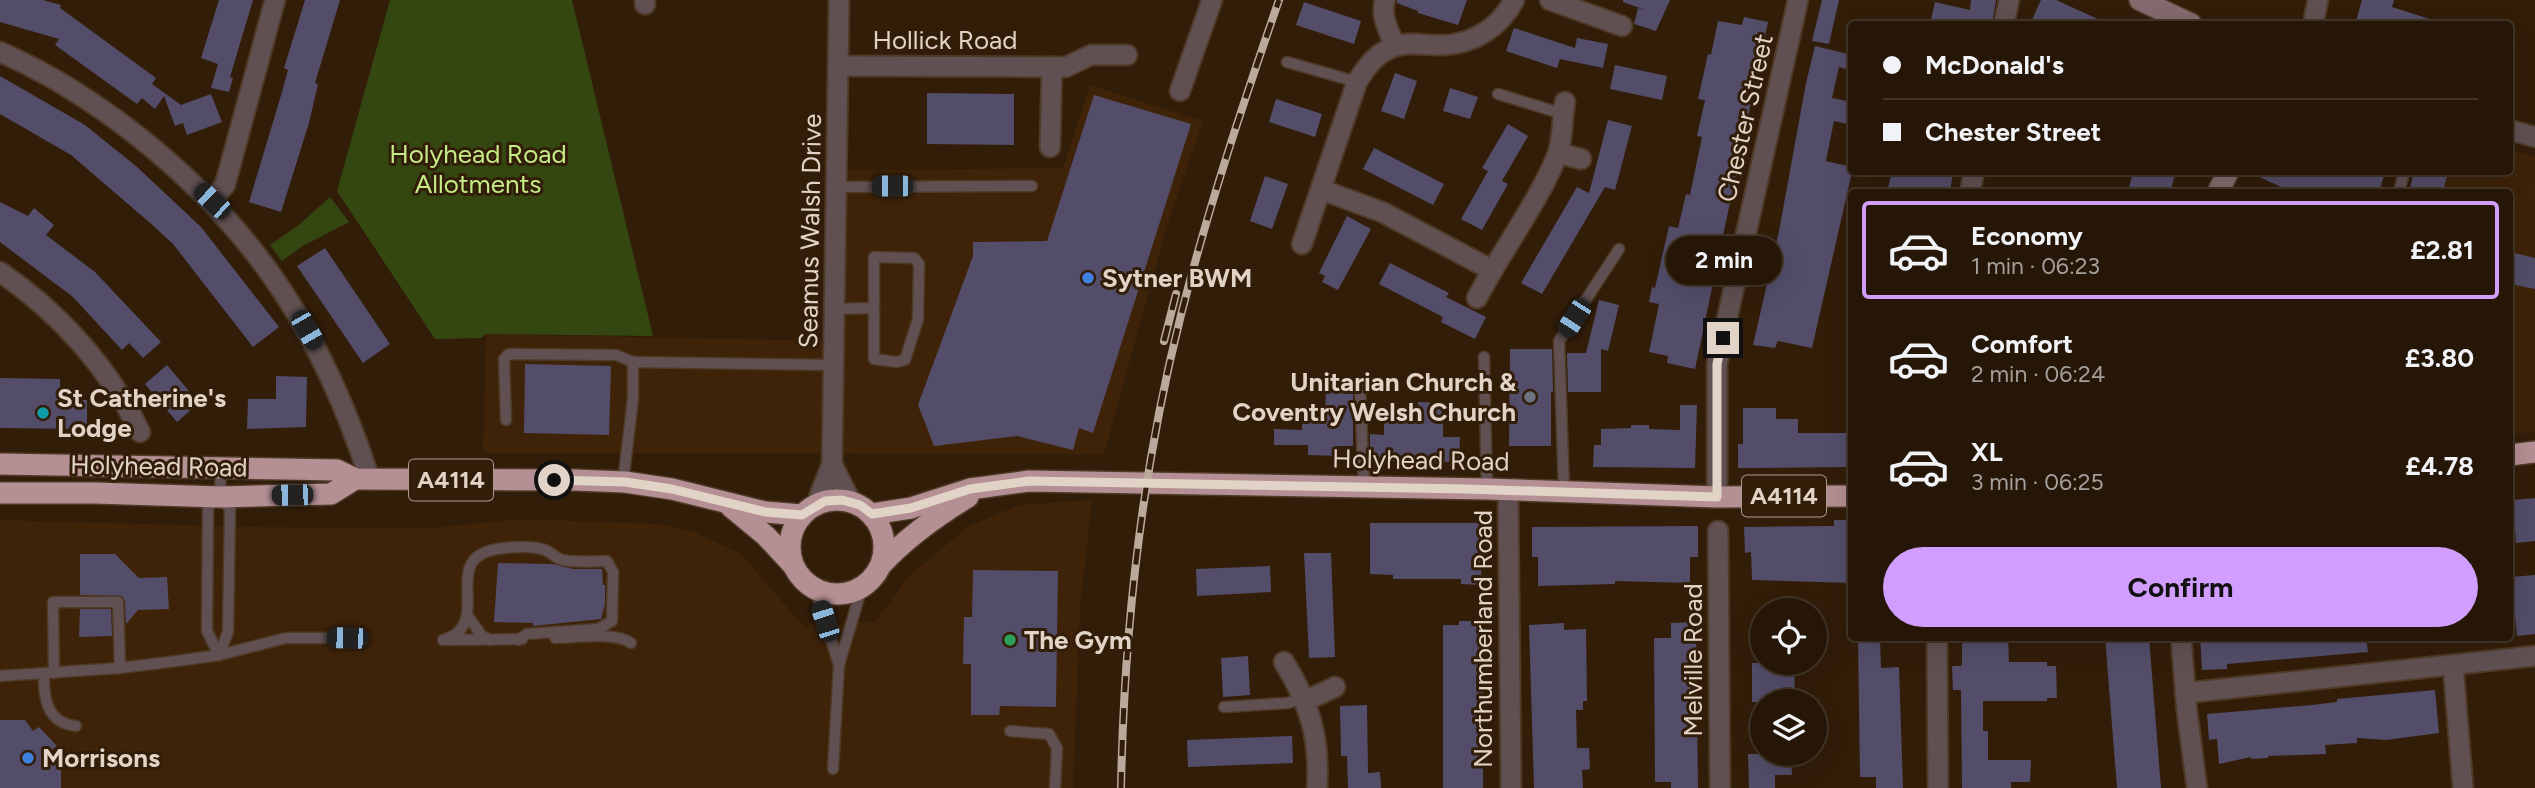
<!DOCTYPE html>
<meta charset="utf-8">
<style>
body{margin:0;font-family:Figtree,sans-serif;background:#2e1f11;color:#f1f3f6;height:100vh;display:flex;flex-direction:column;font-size:26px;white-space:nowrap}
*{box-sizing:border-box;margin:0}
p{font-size:23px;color:#a49f9b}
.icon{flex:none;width:38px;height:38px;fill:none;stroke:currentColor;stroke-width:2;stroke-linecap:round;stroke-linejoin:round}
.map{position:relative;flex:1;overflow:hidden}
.sheet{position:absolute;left:1848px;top:189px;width:665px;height:452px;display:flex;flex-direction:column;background:#261607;border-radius:7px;box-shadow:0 7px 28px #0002,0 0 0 2px #423528}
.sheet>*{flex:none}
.banner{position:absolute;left:1848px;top:21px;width:665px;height:154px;border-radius:7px;box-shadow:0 7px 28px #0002,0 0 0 2px #423528;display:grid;align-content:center;height:154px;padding:0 35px;background:#261607}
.tools{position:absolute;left:1750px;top:598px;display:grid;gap:14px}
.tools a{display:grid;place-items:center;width:77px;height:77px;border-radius:50%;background:#261607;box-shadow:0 7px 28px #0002,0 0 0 2px #423528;font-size:35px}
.end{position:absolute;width:32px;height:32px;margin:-16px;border:9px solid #e2d3c7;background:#111;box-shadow:0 0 0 4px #111}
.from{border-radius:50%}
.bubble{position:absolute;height:49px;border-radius:24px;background:#261607;box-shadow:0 7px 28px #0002,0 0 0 2px #423528;font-size:23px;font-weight:700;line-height:49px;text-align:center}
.car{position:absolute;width:21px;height:42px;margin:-21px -10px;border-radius:9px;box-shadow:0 0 5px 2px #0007;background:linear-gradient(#222 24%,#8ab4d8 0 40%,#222 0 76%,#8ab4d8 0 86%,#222 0)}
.banner b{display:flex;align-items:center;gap:24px;height:66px;font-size:26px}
.banner b+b{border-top:2px solid #423528}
.banner i{width:18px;height:18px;background:#f1f3f6}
ul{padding:12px 0 0;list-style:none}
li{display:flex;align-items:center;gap:21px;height:98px;margin:0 14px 10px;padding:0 21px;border:4px solid transparent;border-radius:7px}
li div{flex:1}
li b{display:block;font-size:26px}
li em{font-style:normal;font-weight:700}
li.on{border-color:#d19dfe}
li>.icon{width:63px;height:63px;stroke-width:1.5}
.primary-button{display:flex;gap:14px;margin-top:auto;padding:14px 35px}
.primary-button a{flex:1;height:80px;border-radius:42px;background:#d19dfe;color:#111;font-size:28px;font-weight:700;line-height:80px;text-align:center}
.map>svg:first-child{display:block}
.built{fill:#3e2309}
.green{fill:#354711}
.building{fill:#534d69}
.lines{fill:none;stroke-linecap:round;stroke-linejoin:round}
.lane-casing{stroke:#4e3a27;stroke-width:13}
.street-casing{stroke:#4e3a27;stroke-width:23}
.secondary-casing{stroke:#4e3a27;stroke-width:24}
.highway-casing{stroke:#4e3a27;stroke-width:24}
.lane{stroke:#605052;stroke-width:10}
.street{stroke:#605052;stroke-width:19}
.secondary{stroke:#826a6d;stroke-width:21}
.highway{stroke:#b48f93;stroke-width:21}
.rail-casing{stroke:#baaa9c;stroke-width:8}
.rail{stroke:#321d09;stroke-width:5;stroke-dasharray:16;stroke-linecap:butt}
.route{stroke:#e2d3c7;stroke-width:9}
.shop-dot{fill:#3f7fe0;stroke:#321d09;stroke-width:2.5}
.worship-dot{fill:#6b7280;stroke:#321d09;stroke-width:2.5}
.culture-dot{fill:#0f9aa8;stroke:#321d09;stroke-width:2.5}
.leisure-dot{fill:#2e9e5b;stroke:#321d09;stroke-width:2.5}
.labels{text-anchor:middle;stroke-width:6;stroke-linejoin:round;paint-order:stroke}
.shield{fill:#321d09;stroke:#ad9c8e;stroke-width:2}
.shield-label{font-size:24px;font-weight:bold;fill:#e2d3c7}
.street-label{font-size:26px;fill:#e2d3c7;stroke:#321d09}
.park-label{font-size:26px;fill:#c5eb86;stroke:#321d09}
.poi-label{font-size:26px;font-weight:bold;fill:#e2d3c7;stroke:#321d09;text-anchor:start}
</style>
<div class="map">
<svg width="2535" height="788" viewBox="0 0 2535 788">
<rect width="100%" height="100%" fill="#321d09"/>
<!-- built -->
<g class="built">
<path d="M1090 85 1203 121 1165 233 1104 454 483 453 486 334 834 341 837 170 1063 168Z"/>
<path d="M2510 150 2535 157V432L2510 434V192H2443L2448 172H2510Z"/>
<path d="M1092 500 1080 610 1073 788H0V520L257 527 429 528 519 519 660 524 692 531 741 554 805 628 814 624 875 622 909 576 969 526 1019 505Z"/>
</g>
<!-- green -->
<g class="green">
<path d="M390 0H572L653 336 486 334 481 338 435 339 337 191Z"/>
<path d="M330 197 349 222 301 247 282 261 270 245 300 224Z"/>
</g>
<!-- building -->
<g class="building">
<path d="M0 0H43L61 5 60 8 156 78 152 84 181 105 211 94 222 122 187 135 183 123 175 126 164 96 155 109 142 98 137 104 55 45 59 39 0 22Z"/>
<path d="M219 0H253L230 77 233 78 229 92 211 88 218 64 201 58Z"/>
<path d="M305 0H340L315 83 318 84 309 123 281 212 249 202 282 92 288 70 284 68Z"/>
<path d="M1397 0H1467L1458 25 1418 13V11L1397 3Z"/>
<path d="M1623 0H1670L1656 31 1634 24 1638 8 1648 11 1623 2Z"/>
<path d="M1822 0H1839L1829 44 1812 41Z"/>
<path d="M1971 0H1996L1992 24H1930L1935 2 1970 10Z"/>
<path d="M2041 0H2056L2109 24H2030Z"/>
<path d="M2362 0H2394L2392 7 2436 21 2435 24H2355Z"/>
<path d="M1304 2 1361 21 1354 44 1296 25Z"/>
<path d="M1744 17 1768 22 1695 369 1667 363 1668 356 1649 352 1659 304 1649 302 1652 287 1655 288 1669 226 1678 228 1686 194 1690 195 1702 137 1697 136 1705 100 1698 99 1708 54 1711 55 1718 21 1742 25Z"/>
<path d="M1514 28 1575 48 1577 38 1608 44 1603 68 1560 59 1557 68 1506 51Z"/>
<path d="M1815 46 1852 55 1849 70 1839 67 1832 98 1852 102V125L1834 121 1826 161 1852 167V172L1812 348 1778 341 1775 348 1753 345 1779 231 1806 83Z"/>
<path d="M1615 65 1667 76 1662 100 1610 89Z"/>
<path d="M1395 73 1417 81 1404 119 1381 111Z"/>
<path d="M0 76 85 125 136 166 201 227 279 327 253 347 173 244 149 222 71 155 0 114Z"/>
<path d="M1450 88 1478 97 1470 119 1443 111Z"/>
<path d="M927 93 1014 94V145L927 144Z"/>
<path d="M1094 95 1191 124 1093 433 1079 428 1073 450 1017 436 934 446 918 405 973 256V242L1047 241Z"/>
<path d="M1276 99 1322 114 1315 137 1269 122Z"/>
<path d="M1608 120 1632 126 1615 190 1605 187 1542 294 1521 283 1577 187 1589 193Z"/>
<path d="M1508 124 1528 136 1502 181 1508 184 1482 230 1461 219 1488 171 1482 168Z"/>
<path d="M1374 148 1444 184 1433 205 1363 169Z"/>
<path d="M1892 172H1953L1950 192H1887Z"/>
<path d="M2133 172H2163L2175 175 2170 192H2128Z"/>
<path d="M2249 172H2385L2379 192H2292Z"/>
<path d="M2414 172H2448L2443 192H2409Z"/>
<path d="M1265 176 1288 184 1272 229 1250 221Z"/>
<path d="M0 202 28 216 34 208 54 225 46 235 95 272 161 342 143 358 129 343 122 350 73 297 0 242Z"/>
<path d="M1347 216 1371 229 1338 290 1322 282 1325 276 1319 273Z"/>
<path d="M325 248 390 344 363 363 297 266Z"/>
<path d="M2510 252 2535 258V289L2510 284Z"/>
<path d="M1390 263 1449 293 1446 297 1486 317 1475 339 1441 322 1443 317 1379 284Z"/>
<path d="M1599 300 1619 305 1608 351 1601 349V392H1568L1567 353H1586Z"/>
<path d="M1510 349H1552L1553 392H1551V446H1509Z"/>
<path d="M525 364 611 366 609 435 524 433Z"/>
<path d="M167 365 199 403 177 422 145 384Z"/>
<path d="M276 376 307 377 306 427 247 429 248 399H276Z"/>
<path d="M0 378 60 379V399L87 400V429L0 428Z"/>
<path d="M1326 387H1353V446H1337V456L1308 455V445H1274V429L1302 430V421L1325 422Z"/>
<path d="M1418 402 1443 403V437H1460L1459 462 1370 461V434L1384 435V410H1418Z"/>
<path d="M1680 405H1697L1695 468 1593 467 1594 445H1601V429L1631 428V425H1649V429L1680 430Z"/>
<path d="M1743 408H1776V419H1798V433H1852V467L1738 468V444H1743Z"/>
<path d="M2535 498V541L2516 543 2513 500Z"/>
<path d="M1834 520H1852V583L1752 580 1751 552 1745 553 1744 527 1834 526Z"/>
<path d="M1370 523H1482L1481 585 1461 584V579H1393V575L1370 574Z"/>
<path d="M1698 526V557H1690V583L1615 581V584L1538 586V557H1532V527Z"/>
<path d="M1304 553H1331L1335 657 1309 658Z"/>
<path d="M80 554H115L139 578 167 577 169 609 138 610 126 624 125 602 122 596 80 595Z"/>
<path d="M498 563 553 564 573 569H602L603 585H605V604L601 619 533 626V623L494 622Z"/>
<path d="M1270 566 1271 592 1197 596 1196 569Z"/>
<path d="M973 570 1058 571 1056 707 1000 706 999 715H971V664H963L964 617H972Z"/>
<path d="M2535 575V634L2517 636 2511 577Z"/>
<path d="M80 609H111L112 636 79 637Z"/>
<path d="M1459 621H1484L1483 788H1443V625H1459Z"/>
<path d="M1696 622 1698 788H1671V782H1655L1654 638H1671V623Z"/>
<path d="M1564 623V630L1586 629 1587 701H1583V710H1576L1577 748H1589L1590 769 1582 770 1583 788H1534L1529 625Z"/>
<path d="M1858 637H1880L1881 668 1899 667 1903 788H1876V777H1860Z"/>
<path d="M1962 637H2008L2009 662H2047V666H2056L2057 698H2047V701H1983V731H1988V760H2031L2030 782H2011V788H1962L1961 690H1953L1952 666H1961L1962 663Z"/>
<path d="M2105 637H2149L2161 788H2117Z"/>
<path d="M2200 637H2366L2368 652 2227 664V669L2202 670Z"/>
<path d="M1248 656 1250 695 1223 697 1221 658Z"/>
<path d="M1752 663H1794L1795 702H1752Z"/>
<path d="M2435 690 2439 733 2386 740 2357 738V743L2325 745 2326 754 2268 756V758L2251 759V757L2219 764 2217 739 2209 740 2207 714 2312 705 2337 702V699Z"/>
<path d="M1367 705 1368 773 1380 772 1381 788H1348L1347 756H1341L1340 706Z"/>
<path d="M0 720H25L33 731 39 727 57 746 49 752 61 764V788H0Z"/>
<path d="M1292 736 1293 763 1188 767 1187 740Z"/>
<path d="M1748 754H1791L1792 775H1775V788H1749Z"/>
</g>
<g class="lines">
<defs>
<g id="lane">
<path d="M1287 62 1357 82"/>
<path d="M1498 94 1563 114"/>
<path d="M837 187 1032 186"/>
<path d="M2399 192 2404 172"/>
<path d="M874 257 914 258 919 264 918 319 905 360 897 362 874 359Z"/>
<path d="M835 309 874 308"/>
<path d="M1484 357 1487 489"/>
<path d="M1360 387 1364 487"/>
<path d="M506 420 504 359 509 354 616 355 633 362"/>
<path d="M623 482 633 399V362L834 365"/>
<path d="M1564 491 1559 341 1619 249"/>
<path d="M218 498 208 507 207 631 219 655"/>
<path d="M815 589 839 665"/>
<path d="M467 615 482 636 491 640"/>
<path d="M555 638C575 638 615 631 631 643"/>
<path d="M443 640C447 638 454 636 457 633 482 612 450 565 486 552 499 547 532 545 545 550 551 552 556 559 563 560 577 563 593 561 607 561L613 572 612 621 598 629 527 634 518 640"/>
<path d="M447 640 522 639"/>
<path d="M219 655 228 632 230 509 220 497 221 468"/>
<path d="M44 673C43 698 47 723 76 726"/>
<path d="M54 673 53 602H118L120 668"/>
<path d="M0 676 120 668 177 661 219 655 286 638H347"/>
<path d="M1224 707 1288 703 1303 698"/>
<path d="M1010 731 1049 734 1057 748 1055 788"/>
<path d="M833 769 839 665 862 587"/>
</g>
<g id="street">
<path d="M645 0V4"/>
<path d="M1385 0C1380 16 1389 31 1395 46"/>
<path d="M1550 0 1622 26"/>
<path d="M2004 24 2009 0"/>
<path d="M2313 24 2318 0"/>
<path d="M0 52C51 74 97 104 140 138 258 232 324 337 370 480"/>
<path d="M839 66 1066 67 1091 55H1127"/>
<path d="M1180 91 1212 0"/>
<path d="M2510 130 2535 137"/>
<path d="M1050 147 1052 67"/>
<path d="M1558 153 1581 159"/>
<path d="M1322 190 1382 212 1492 270"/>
<path d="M1970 192 1974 172"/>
<path d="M211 201 225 185 275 0"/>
<path d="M1302 244 1357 82C1367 66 1377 52 1396 46 1412 41 1428 46 1444 45 1474 44 1501 26 1514 0"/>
<path d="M0 272C59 312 109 368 140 432"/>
<path d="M1477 298C1502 250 1536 206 1557 156 1563 140 1562 119 1565 102"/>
<path d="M832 464 851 502"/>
<path d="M1508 490 1511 788"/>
<path d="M1717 497V364L1798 0"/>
<path d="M816 505 832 464 839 0"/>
<path d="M1718 531 1720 788"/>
<path d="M1937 637 1938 788"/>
<path d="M2181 637 2187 712 2197 788"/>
<path d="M1284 662C1310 705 1320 737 1317 788"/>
<path d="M2453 665 2463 788"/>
<path d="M2185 693 2535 656"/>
<path d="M1305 701 1335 687"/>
</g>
<g id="secondary">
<path d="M2140 0 2191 24"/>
<path d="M2218 192 2228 172"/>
</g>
<g id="highway">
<path d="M2510 455 2535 452"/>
<path d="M0 464 337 470 355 479 575 480 625 482 672 489 765 512 802 515"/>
<path d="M0 493H95L220 497 331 494 355 479"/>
<circle cx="837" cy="547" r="47"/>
<path d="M731 507 766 536 793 565"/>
<path d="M872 514 911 508 970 489 1029 481 1487 489 1717 497 1852 496"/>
<path d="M881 565C907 537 935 517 968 497"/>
</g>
</defs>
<!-- lane casing -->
<use href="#lane" class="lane-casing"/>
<!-- street casing -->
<use href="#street" class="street-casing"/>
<!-- secondary casing -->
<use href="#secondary" class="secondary-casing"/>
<!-- highway casing -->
<use href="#highway" class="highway-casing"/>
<!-- lane -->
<use href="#lane" class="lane"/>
<!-- street -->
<use href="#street" class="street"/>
<!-- secondary -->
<use href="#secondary" class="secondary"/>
<!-- highway -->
<use href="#highway" class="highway"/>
<defs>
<g id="rail">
<path d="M1164 341 1176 294"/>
<path d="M1121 788C1124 629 1142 469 1181 315 1208 208 1243 104 1279 0"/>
</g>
</defs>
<!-- rail casing -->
<use href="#rail" class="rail-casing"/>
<!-- rail -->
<use href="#rail" class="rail"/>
</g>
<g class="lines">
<!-- route -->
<path class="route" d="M554 480 625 482 672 489 765 512 802 515 825 501 842 500 860 505 872 514 911 508 970 489 1029 481 1466 489 1717 497V364L1723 338"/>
</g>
<!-- markers -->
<g class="shop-dot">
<circle cx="1088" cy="278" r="7"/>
<circle cx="28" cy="758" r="7"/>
</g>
<circle class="worship-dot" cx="1530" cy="397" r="7"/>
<circle class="culture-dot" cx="43" cy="413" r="7"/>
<circle class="leisure-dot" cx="1010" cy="640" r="7"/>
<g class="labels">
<!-- shield labels -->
<g class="shield">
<rect x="409" y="459.5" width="84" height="41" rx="5"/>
<rect x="1742" y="475.5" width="84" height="41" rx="5"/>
</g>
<g class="shield-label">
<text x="451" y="488">A4114</text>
<text x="1784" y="504">A4114</text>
</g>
<!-- street labels -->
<g class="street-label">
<text x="945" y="49">Hollick Road</text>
<text transform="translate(1745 118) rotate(-77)" y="9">Chester Street</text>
<text transform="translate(810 231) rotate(-89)" y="9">Seamus Walsh Drive</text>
<text transform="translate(1421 460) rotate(1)" y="9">Holyhead Road</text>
<text transform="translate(159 466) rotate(1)" y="9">Holyhead Road</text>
<text transform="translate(1483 639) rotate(-90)" y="9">Northumberland Road</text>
<text transform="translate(1693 660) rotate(-90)" y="9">Melville Road</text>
</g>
<!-- park labels -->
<g class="park-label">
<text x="478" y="163">Holyhead Road<tspan x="478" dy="30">Allotments</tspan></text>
</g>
<!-- poi labels -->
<g class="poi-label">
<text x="1102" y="287">Sytner BWM</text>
<text x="1516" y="391" text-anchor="end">Unitarian Church &amp;<tspan x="1516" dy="30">Coventry Welsh Church</tspan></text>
<text x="57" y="407">St Catherine's<tspan x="57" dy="30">Lodge</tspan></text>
<text x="1024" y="649">The Gym</text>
<text x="42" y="767">Morrisons</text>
</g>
</g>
</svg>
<div class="tools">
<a><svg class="icon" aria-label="locate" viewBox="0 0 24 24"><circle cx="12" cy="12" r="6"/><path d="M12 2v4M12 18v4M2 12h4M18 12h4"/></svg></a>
<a><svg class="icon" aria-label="layers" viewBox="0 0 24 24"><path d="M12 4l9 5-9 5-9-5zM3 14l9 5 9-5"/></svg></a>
</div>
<i class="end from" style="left:554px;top:480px"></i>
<i class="end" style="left:1723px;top:338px"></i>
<div class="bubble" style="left:1666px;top:236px;width:116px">2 min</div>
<i class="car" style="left:892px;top:186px;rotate:270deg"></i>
<i class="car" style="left:212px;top:201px;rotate:313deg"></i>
<i class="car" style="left:1574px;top:318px;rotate:213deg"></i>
<i class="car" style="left:307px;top:330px;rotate:150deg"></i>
<i class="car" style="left:292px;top:495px;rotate:269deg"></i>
<i class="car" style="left:825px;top:621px;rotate:342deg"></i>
<i class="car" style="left:347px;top:638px;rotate:271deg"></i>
<div class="banner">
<b><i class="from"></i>McDonald's</b>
<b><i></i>Chester Street</b>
</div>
<section class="sheet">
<ul>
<li class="on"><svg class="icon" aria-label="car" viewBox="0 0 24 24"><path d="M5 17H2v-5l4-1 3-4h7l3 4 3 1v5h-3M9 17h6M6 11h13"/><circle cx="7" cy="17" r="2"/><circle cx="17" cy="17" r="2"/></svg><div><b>Economy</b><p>1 min · 06:23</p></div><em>£2.81</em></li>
<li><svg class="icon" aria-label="car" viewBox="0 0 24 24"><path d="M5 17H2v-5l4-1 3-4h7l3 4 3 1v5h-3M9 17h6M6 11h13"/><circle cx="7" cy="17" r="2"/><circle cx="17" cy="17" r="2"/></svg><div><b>Comfort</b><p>2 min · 06:24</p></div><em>£3.80</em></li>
<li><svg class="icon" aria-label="car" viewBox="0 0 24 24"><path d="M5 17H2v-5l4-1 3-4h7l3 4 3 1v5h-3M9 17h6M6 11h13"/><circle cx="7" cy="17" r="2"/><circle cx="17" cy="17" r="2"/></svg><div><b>XL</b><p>3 min · 06:25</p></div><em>£4.78</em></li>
</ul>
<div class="primary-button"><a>Confirm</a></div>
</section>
</div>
